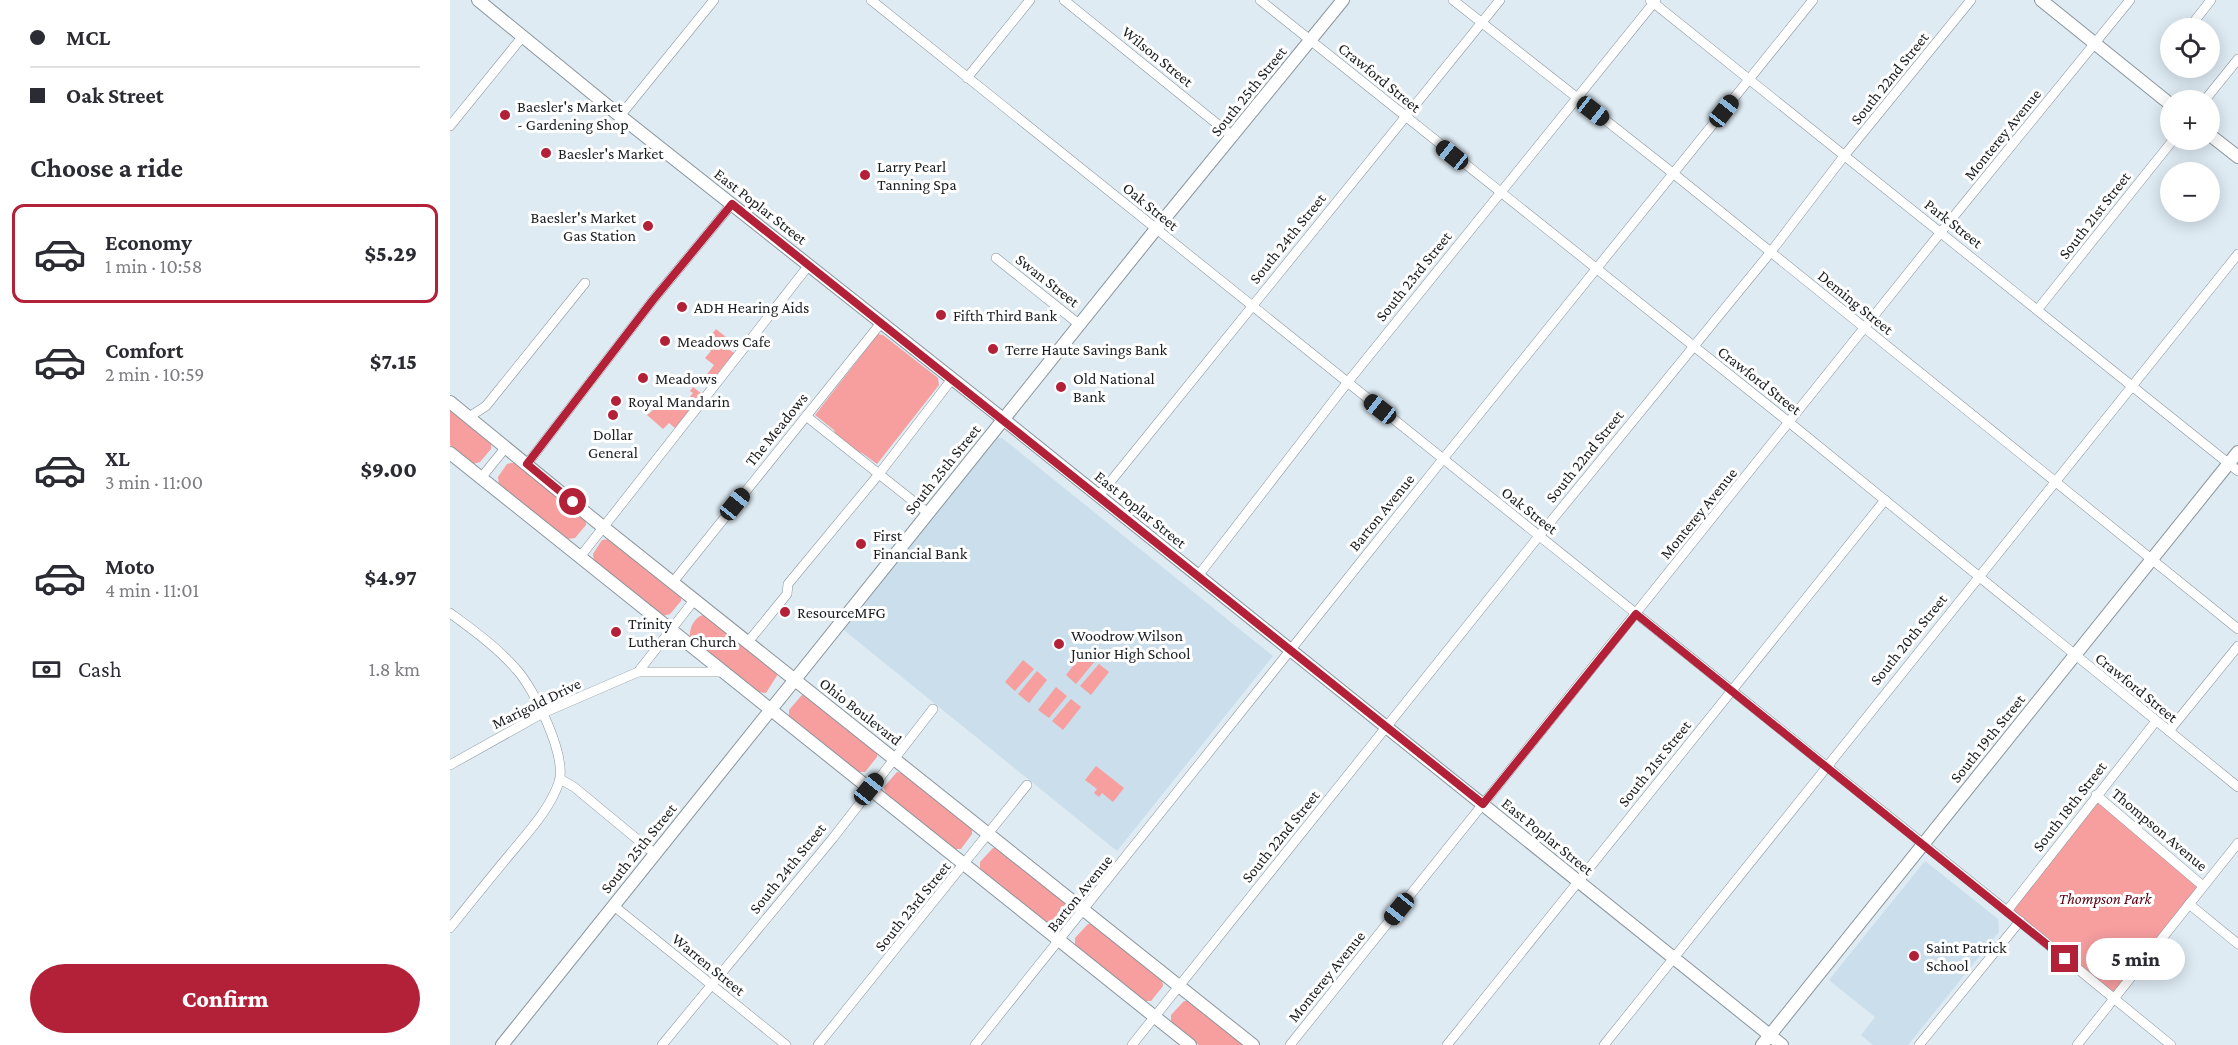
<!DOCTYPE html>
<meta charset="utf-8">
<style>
body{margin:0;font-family:"Crimson Pro",serif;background:#f7f7f7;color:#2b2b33;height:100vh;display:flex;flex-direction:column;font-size:22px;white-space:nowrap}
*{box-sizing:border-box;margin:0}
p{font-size:20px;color:#7c7c81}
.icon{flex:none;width:33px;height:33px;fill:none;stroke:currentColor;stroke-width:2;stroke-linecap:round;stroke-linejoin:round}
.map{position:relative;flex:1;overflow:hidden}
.drawer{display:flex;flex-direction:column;background:#fff;width:450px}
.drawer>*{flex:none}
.top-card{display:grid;align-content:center;height:132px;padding:0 30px;background:#fff}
.tools{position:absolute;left:1710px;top:18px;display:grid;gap:12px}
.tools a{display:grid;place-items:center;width:60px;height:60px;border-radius:50%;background:#fff;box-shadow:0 3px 15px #0003;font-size:30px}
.end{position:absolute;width:27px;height:27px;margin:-14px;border:8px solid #b32139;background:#fff;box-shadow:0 0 0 3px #fff}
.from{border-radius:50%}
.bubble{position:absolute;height:42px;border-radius:21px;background:#fff;box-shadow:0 3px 15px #0003;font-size:20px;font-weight:800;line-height:42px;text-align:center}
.car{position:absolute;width:18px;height:36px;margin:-18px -9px;border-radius:8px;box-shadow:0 0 4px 2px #0007;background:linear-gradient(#222 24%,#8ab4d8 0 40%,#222 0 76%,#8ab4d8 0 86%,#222 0)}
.top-card b{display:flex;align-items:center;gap:21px;height:57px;font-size:22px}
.top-card b+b{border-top:2px solid #e1e1e2}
.top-card i{width:15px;height:15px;background:#2b2b33}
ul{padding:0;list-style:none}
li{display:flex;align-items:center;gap:18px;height:99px;margin:0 12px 9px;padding:0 18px;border:3px solid transparent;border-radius:12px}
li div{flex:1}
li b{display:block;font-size:22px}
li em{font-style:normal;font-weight:800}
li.selected{border-color:#b32139}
li>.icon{width:54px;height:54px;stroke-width:1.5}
h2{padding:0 30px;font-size:27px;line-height:72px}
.pay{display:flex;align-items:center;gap:15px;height:66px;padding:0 30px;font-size:22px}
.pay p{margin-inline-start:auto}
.primary-button{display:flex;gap:12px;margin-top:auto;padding:12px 30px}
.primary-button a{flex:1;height:69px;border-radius:36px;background:#b32139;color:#fff;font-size:24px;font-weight:800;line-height:69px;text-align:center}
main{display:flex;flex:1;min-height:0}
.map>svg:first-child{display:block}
.built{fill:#cadeeb}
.green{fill:#f79e9f}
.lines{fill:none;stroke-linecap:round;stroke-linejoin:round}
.street-casing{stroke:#89959c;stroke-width:10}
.secondary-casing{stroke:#89959c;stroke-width:14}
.street{stroke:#fff;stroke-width:9}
.secondary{stroke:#fff;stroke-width:12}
.route{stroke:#b32139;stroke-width:8}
.poi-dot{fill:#b32139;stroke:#fff;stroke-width:2}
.labels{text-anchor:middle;stroke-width:6;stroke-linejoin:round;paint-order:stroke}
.street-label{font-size:16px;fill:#1b1f22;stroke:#fff}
.poi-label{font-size:16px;fill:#1b1f22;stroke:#fff;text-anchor:start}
.park-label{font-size:16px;font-style:italic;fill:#590012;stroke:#fff}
</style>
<main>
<section class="drawer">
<div class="top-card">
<b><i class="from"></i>MCL</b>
<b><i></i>Oak Street</b>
</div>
<h2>Choose a ride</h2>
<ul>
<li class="selected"><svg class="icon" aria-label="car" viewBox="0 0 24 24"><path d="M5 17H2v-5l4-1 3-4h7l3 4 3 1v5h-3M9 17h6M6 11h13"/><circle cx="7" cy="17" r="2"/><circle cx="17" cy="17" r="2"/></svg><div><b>Economy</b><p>1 min · 10:58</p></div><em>$5.29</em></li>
<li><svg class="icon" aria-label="car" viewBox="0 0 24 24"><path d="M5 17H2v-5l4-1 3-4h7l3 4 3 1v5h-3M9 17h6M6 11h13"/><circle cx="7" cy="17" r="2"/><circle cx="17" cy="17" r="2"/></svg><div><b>Comfort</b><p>2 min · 10:59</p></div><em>$7.15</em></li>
<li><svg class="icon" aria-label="car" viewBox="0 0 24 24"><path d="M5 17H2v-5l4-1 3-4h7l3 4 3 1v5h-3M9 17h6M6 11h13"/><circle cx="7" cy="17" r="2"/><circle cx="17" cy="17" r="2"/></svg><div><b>XL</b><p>3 min · 11:00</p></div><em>$9.00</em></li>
<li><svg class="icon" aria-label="car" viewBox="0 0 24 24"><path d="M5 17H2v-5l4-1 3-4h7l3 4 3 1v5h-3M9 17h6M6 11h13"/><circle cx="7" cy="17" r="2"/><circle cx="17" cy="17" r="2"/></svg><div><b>Moto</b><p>4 min · 11:01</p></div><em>$4.97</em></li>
</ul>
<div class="pay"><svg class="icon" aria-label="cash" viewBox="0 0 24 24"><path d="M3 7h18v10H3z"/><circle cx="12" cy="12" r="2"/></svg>Cash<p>1.8 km</p></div>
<div class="primary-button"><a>Confirm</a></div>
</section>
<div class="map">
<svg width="1788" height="1045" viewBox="0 0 1788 1045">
<rect width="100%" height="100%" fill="#deebf3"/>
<!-- built -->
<g class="built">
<path d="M548 438H552L823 656 667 851 395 631 393 627Z"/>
<path d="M1475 861 1548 919 1549 932 1458 1045H1423L1411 1035 1425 1017 1379 980Z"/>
</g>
<!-- green -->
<g class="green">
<path d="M266 329 282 342 277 348 284 353 258 386 248 379 252 375 255 377 264 365 255 358 261 351 258 349 263 344 260 342 264 336 262 334Z"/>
<path d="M428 334 433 335 488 378 489 385 427 464 412 453 407 452 386 435 384 430 365 415Z"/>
<path d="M243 387 252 394 225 428 219 423 213 429 197 415 208 406 211 409 216 403 220 406 224 401 232 407 243 393 240 391Z"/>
<path d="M0 410 41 443V449L30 462 23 464 0 445Z"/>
<path d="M61 463H67L136 518V525L125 538 118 539 49 485 48 477 57 464Z"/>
<path d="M159 539 231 595V601L220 614 213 616 144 561 143 554 152 540Z"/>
<path d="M253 615H259L328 674 316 693 309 692 240 637C239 628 244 618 253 615Z"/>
<path d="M634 652 645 661 626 684 616 675Z"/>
<path d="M573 660 584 669 565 691 555 682Z"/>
<path d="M649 664 659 672 641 695 630 686Z"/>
<path d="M587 671 597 680 579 703 568 694Z"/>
<path d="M606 687 617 696 599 718 588 710Z"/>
<path d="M352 695 358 696 427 751V757L415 772H408L339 717V710Z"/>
<path d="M621 699 631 707 613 730 602 721Z"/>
<path d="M646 766 674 788 663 802 652 793 649 797 644 793 647 789 635 780Z"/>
<path d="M447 772 453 773 522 828V834L511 849H504L435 794 434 787Z"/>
<path d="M1646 795 1753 886 1665 1000 1557 911Z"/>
<path d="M543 848H546L618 903V909L607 925H599L530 870V862Z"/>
<path d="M638 924H644L712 979 713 986 701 1001H694L625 946V938Z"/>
<path d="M734 1001H740L795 1045H749L721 1023V1015Z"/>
</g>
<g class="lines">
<defs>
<g id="street">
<path d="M421 0 1557 911 1721 1045"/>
<path d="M614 0 782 136"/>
<path d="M810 0 1340 423 1788 787"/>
<path d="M1003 0 1224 174 1788 629"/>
<path d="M1200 0 1788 471"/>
<path d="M1739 28 1761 0"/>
<path d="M517 78 580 0"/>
<path d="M1755 100 1788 59"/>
<path d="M170 116 264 0"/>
<path d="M0 126 73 36"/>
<path d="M546 258 630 325"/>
<path d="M1588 309 1723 140"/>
<path d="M356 416 478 513"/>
<path d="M19 417 36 406 135 283"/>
<path d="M77 464 203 300 282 204"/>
<path d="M31 478 56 447"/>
<path d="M648 497 1050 0"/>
<path d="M130 557 359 265"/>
<path d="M748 576 897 383 1206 0"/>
<path d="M223 582 431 323"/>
<path d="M0 613C23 630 47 647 66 669 84 688 117 756 109 782 100 809 79 831 61 853 40 878 20 903 0 928"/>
<path d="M298 642 337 594 338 584 429 474 502 379"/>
<path d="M188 672 245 599"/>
<path d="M1719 731 1788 646"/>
<path d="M0 765 93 713 188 672H272"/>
<path d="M110 779 124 787 205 854"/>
<path d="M1646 795 1753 886"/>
<path d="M1739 904 1788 944"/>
<path d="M164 906 336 1045"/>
<path d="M1557 911 1706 721"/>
<path d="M212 1045 383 838 483 709"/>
<path d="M368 1045 577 785"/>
<path d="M525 1045 993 459 1363 0"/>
<path d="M682 1045 1089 536 1320 253 1394 156 1521 0"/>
<path d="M840 1045 1491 232 1680 0"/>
<path d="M997 1045 1435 500"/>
<path d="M1154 1045 1788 254"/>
<path d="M1469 1045 1570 921"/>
<path d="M1627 1045 1788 843"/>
</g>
<g id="secondary">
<path d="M28 0 170 116 553 419 1332 1045"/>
<path d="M1591 0 1720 104"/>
<path d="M1760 135 1788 157"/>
<path d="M0 402 153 527 803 1045"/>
<path d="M0 453 740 1045"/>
<path d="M52 1045 706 229 893 0"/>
<path d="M1312 1045 1788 452"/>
</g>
</defs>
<!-- street casing -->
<use href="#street" class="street-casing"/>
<!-- secondary casing -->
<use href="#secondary" class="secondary-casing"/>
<!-- street -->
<use href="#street" class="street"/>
<!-- secondary -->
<use href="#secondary" class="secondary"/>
</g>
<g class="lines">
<!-- route -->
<path class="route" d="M123 502 77 464 203 300 282 204 1033 804 1186 614 1615 959"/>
</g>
<!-- markers -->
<g class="poi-dot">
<circle cx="55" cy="115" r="6"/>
<circle cx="96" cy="153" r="6"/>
<circle cx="415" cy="175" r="6"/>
<circle cx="198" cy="226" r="6"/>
<circle cx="232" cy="307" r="6"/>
<circle cx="491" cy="315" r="6"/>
<circle cx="215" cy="341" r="6"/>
<circle cx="543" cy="349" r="6"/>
<circle cx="193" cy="378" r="6"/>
<circle cx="611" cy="387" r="6"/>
<circle cx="166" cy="401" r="6"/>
<circle cx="163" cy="415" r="6"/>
<circle cx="411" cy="544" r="6"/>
<circle cx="335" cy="612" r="6"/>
<circle cx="166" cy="632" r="6"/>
<circle cx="609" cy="644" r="6"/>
<circle cx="1464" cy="956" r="6"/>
</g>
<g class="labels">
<!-- street labels -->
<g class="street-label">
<text transform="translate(708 56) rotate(39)" y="6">Wilson Street</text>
<text transform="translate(930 77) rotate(39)" y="6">Crawford Street</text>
<text transform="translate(1439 78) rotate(-51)" y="6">South 22nd Street</text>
<text transform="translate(798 91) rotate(-51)" y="6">South 25th Street</text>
<text transform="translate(1552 134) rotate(-51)" y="6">Monterey Avenue</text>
<text transform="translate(311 206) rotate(38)" y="6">East Poplar Street</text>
<text transform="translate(701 206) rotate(39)" y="6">Oak Street</text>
<text transform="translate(1644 215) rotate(-52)" y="6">South 21st Street</text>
<text transform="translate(1504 223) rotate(38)" y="6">Park Street</text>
<text transform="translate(837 238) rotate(-51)" y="6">South 24th Street</text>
<text transform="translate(963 276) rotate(-51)" y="6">South 23rd Street</text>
<text transform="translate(598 280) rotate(38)" y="6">Swan Street</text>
<text transform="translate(1406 302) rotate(39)" y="6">Deming Street</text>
<text transform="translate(1310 380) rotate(38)" y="6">Crawford Street</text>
<text transform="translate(326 429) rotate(-51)" y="6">The Meadows</text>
<text transform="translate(1134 456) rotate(-51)" y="6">South 22nd Street</text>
<text transform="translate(492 469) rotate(-51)" y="6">South 25th Street</text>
<text transform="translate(691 509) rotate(39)" y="6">East Poplar Street</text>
<text transform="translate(1080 510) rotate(38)" y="6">Oak Street</text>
<text transform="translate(931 512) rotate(-51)" y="6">Barton Avenue</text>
<text transform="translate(1248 513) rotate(-51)" y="6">Monterey Avenue</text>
<text transform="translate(1458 639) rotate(-51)" y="6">South 20th Street</text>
<text transform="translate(1687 687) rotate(39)" y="6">Crawford Street</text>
<text transform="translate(86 703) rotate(-26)" y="6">Marigold Drive</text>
<text transform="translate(411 711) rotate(38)" y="6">Ohio Boulevard</text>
<text transform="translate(1537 738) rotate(-51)" y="6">South 19th Street</text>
<text transform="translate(1204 763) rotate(-51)" y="6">South 21st Street</text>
<text transform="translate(1619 806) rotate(-52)" y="6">South 18th Street</text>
<text transform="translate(1710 829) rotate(40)" y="6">Thompson Avenue</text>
<text transform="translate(830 836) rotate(-51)" y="6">South 22nd Street</text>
<text transform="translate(1098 836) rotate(39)" y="6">East Poplar Street</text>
<text transform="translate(188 848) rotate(-51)" y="6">South 25th Street</text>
<text transform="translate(337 868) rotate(-51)" y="6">South 24th Street</text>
<text transform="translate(629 893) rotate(-51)" y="6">Barton Avenue</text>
<text transform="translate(462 906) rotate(-51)" y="6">South 23rd Street</text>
<text transform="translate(259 964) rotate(39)" y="6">Warren Street</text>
<text transform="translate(876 976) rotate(-51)" y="6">Monterey Avenue</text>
</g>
<!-- poi labels -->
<g class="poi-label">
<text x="67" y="112">Baesler's Market<tspan x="67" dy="18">- Gardening Shop</tspan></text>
<text x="108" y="159">Baesler's Market</text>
<text x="427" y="172">Larry Pearl<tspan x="427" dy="18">Tanning Spa</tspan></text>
<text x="186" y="223" text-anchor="end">Baesler's Market<tspan x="186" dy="18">Gas Station</tspan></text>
<text x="244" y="313">ADH Hearing Aids</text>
<text x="503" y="321">Fifth Third Bank</text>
<text x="227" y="347">Meadows Cafe</text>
<text x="555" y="355">Terre Haute Savings Bank</text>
<text x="205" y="384">Meadows</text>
<text x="623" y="384">Old National<tspan x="623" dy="18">Bank</tspan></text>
<text x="178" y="407">Royal Mandarin</text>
<text x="163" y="440" text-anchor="middle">Dollar<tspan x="163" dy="18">General</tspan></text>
<text x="423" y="541">First<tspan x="423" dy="18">Financial Bank</tspan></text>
<text x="347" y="618">ResourceMFG</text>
<text x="178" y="629">Trinity<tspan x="178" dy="18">Lutheran Church</tspan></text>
<text x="621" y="641">Woodrow Wilson<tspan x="621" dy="18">Junior High School</tspan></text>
<text x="1476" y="953">Saint Patrick<tspan x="1476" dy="18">School</tspan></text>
</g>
<!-- park labels -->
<g class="park-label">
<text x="1655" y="904">Thompson Park</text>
</g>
</g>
</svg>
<div class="tools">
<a><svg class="icon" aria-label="locate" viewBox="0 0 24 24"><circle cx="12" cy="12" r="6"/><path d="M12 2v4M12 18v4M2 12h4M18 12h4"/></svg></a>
<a>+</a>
<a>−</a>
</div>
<i class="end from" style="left:123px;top:502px"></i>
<i class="end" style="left:1615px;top:959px"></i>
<div class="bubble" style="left:1636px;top:938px;width:99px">5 min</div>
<i class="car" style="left:1143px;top:111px;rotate:128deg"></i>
<i class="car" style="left:1274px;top:111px;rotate:38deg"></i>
<i class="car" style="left:1002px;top:155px;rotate:309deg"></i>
<i class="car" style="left:930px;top:409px;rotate:308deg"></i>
<i class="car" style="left:285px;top:504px;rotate:39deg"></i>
<i class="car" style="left:419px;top:789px;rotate:39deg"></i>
<i class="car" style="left:949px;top:909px;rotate:219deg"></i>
</div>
</main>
